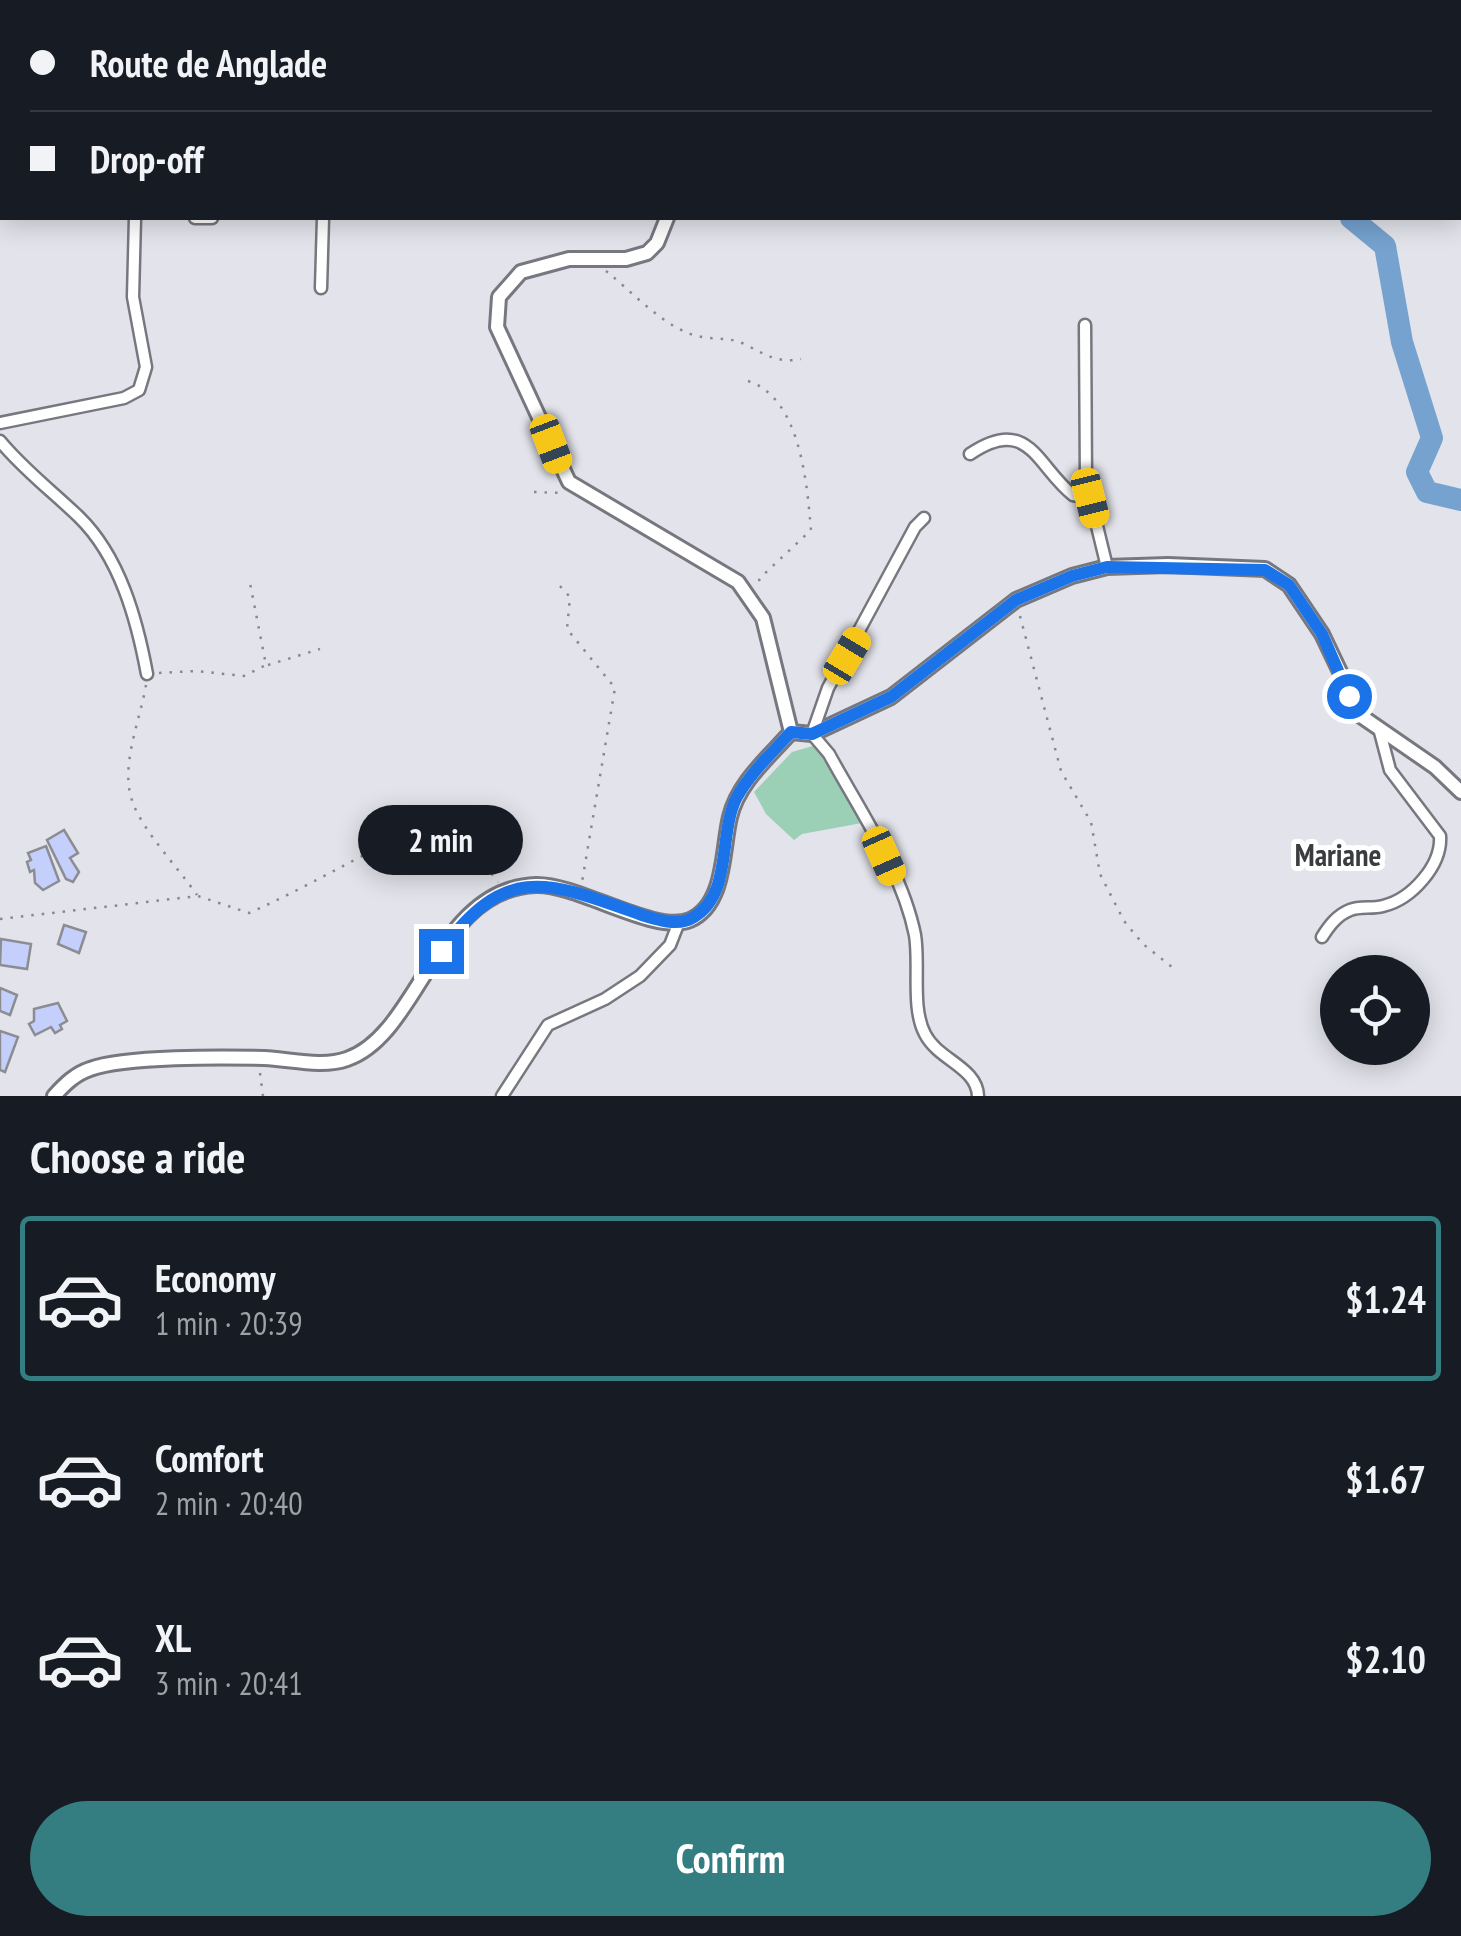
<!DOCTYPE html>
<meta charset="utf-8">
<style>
body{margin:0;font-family:"PT Sans Narrow",sans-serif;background:#20242c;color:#f1f3f6;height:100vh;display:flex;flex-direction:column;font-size:38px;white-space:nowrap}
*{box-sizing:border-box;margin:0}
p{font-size:32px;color:#9ea1a6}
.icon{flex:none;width:55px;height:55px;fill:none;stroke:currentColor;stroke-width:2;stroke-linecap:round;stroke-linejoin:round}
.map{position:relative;height:1096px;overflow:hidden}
.details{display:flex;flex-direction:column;background:#171b24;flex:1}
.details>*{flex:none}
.hud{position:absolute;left:0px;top:0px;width:1462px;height:220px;box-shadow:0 5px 25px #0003;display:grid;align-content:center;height:220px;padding:0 30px;background:#171b24}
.fabs{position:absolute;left:1320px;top:955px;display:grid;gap:20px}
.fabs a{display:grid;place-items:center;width:110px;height:110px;border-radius:50%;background:#171b24;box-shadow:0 5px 25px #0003;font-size:50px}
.end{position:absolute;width:45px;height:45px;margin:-22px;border:12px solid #1a73e8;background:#fff;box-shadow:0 0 0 5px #fff}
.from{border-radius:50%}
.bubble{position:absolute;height:70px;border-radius:35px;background:#171b24;box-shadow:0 5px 25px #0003;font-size:32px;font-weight:700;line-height:70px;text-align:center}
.car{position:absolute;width:30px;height:60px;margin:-30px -15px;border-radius:12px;box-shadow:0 0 8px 2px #0007;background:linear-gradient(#f5c518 24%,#345 0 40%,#f5c518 0 76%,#345 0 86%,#f5c518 0)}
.hud b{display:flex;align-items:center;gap:35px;height:95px;font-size:38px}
.hud b+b{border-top:2px solid #363941}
.hud i{width:25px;height:25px;background:#f1f3f6}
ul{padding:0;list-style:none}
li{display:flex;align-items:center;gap:30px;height:165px;margin:0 20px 15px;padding:0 10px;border:5px solid transparent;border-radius:10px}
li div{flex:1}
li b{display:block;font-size:38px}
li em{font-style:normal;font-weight:700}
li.current{border-color:#347d80}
li>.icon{width:90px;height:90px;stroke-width:1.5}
h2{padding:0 30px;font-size:45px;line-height:120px}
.primary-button{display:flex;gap:20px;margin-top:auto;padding:20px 30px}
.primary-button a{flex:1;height:115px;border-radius:60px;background:#347d80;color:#fff;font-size:40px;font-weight:700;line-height:115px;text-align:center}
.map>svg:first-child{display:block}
.green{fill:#9bcfb6}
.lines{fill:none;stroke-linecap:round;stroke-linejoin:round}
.river{stroke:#75a2ce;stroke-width:22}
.building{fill:#c4cffc;stroke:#8b8d93;stroke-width:2.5}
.minor-casing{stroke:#77787f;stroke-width:15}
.tertiary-casing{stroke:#77787f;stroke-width:18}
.path{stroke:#88898d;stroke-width:2.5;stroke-dasharray:2.5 8;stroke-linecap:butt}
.minor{stroke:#fff;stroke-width:10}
.tertiary{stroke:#fff;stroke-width:12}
.route{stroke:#1a73e8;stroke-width:12}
.labels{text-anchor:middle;stroke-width:10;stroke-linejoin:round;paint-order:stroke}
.quarter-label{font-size:30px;font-weight:bold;fill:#3b3c3f;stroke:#fff}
</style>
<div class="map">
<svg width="1461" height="1096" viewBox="0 0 1461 1096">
<rect width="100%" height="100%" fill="#e3e4eb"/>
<!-- green -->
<path class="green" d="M816 745 824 752 862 823 802 834 794 840 766 814 754 792 792 752Z"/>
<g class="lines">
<!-- river -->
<g class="river">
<path d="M1177 2 1178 0"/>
<path d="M1351 218 1385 246 1402 342 1432 438 1417 472 1427 492 1461 500"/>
</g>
</g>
<!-- building -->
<g class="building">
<path d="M64 830 78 853 70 858 79 872 73 882 66 879 47 840Z"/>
<path d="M46 846 59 881 43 890 35 883 34 870 30 872 27 862 31 860 28 853Z"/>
<path d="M64 925 86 932 79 953 58 944Z"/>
<path d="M1 939 31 944 27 969 0 965Z"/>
<path d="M0 988 17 995 10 1015 0 1011Z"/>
<path d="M58 1003 67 1021 60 1025 62 1029 55 1033 51 1027 35 1035 29 1024 34 1021V1009Z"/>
<path d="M0 1031 18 1037 5 1072 0 1070Z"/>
</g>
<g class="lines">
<defs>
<g id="minor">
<path d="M296 0V2"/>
<path d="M934 0 936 2"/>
<path d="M195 218H212"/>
<path d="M321 288 323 218"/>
<path d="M1085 325 1086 481 1107 567"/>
<path d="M0 423 124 398 139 390 146 367 133 297 135 218"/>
<path d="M0 441C24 470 52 491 79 517 120 557 137 620 147 674"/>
<path d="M970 454C1029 414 1037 467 1073 495L1090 498"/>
<path d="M924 518 915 527 828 688 812 734 829 754C860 811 902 871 915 935 920 965 911 1008 925 1034 938 1060 977 1067 978 1096"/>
<path d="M1322 937C1329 926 1337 915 1350 910 1360 906 1372 909 1383 906 1412 899 1442 865 1440 836L1390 770 1380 732"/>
<path d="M502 1096 548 1025 605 999 640 976 670 945 679 922"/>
</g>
<g id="tertiary">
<path d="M570 0 571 2"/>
<path d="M667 218 657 243 647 253 626 259H569L521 272 499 297 497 327 569 482 738 582 763 618 791 732 812 734 891 697 1016 600 1072 576 1107 567 1168 565 1265 569 1289 585 1322 634 1361 716 1435 767 1461 792"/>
<path d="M54 1096C65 1084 75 1074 90 1069 125 1056 224 1057 264 1058 290 1059 322 1068 347 1059 420 1034 436 888 536 885 579 884 655 935 690 920 726 904 722 849 730 817 738 783 768 758 791 732"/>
</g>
</defs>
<!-- minor casing -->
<use href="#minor" class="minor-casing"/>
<!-- tertiary casing -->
<use href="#tertiary" class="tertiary-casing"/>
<!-- path -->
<g class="path">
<path d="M606 271C631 291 658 321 688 333 706 341 726 336 742 343 763 353 777 364 801 359"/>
<path d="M748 381C801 398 807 485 811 530L760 578 757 586"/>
<path d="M534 492 562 493"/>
<path d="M560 586 570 597 567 629 615 688 582 882"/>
<path d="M1020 616 1061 771 1091 822 1100 874 1124 921 1143 944 1177 971"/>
<path d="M268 665 320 649"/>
<path d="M159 673 196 671 244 676 266 665 250 583"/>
<path d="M146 685C140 721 119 768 133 803 143 831 179 869 197 895"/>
<path d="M0 919 198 896 249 913C313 885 366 850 432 824L466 842 498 882"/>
<path d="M260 1073 263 1096"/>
</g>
<!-- minor -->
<use href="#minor" class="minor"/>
<!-- tertiary -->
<use href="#tertiary" class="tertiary"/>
</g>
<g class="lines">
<!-- route -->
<path class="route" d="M441 951C507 861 549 882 642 915 658 920 679 927 694 917 733 894 718 832 737 797 750 773 773 752 791 732L812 734 891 697 1016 600 1072 576 1107 567 1265 570 1289 585 1322 634 1349 696"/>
</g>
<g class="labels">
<!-- quarter labels -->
<g class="quarter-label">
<text x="1338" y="866">Mariane</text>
</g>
</g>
</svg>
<div class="fabs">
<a><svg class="icon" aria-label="locate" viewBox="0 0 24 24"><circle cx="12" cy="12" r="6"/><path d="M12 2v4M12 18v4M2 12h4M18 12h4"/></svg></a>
</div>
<i class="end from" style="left:1349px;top:696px"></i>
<i class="end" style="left:441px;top:951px"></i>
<div class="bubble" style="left:358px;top:805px;width:165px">2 min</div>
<i class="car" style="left:551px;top:444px;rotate:159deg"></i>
<i class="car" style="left:1090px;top:498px;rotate:166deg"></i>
<i class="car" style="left:847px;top:656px;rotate:31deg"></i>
<i class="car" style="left:884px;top:856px;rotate:156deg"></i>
<div class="hud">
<b><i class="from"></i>Route de Anglade</b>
<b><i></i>Drop-off</b>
</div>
</div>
<section class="details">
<h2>Choose a ride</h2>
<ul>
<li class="current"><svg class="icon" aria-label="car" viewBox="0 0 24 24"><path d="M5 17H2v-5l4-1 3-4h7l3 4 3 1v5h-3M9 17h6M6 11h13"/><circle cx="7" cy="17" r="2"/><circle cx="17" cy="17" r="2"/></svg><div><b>Economy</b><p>1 min · 20:39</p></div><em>$1.24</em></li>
<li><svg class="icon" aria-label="car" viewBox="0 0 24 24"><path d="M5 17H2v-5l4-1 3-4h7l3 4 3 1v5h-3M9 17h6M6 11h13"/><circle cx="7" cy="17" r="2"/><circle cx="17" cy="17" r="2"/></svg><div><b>Comfort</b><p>2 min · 20:40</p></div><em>$1.67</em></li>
<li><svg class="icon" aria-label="car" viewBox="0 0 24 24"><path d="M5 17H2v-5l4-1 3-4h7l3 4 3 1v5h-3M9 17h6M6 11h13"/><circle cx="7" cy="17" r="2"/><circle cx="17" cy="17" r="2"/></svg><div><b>XL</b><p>3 min · 20:41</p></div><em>$2.10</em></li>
</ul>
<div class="primary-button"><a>Confirm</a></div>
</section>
